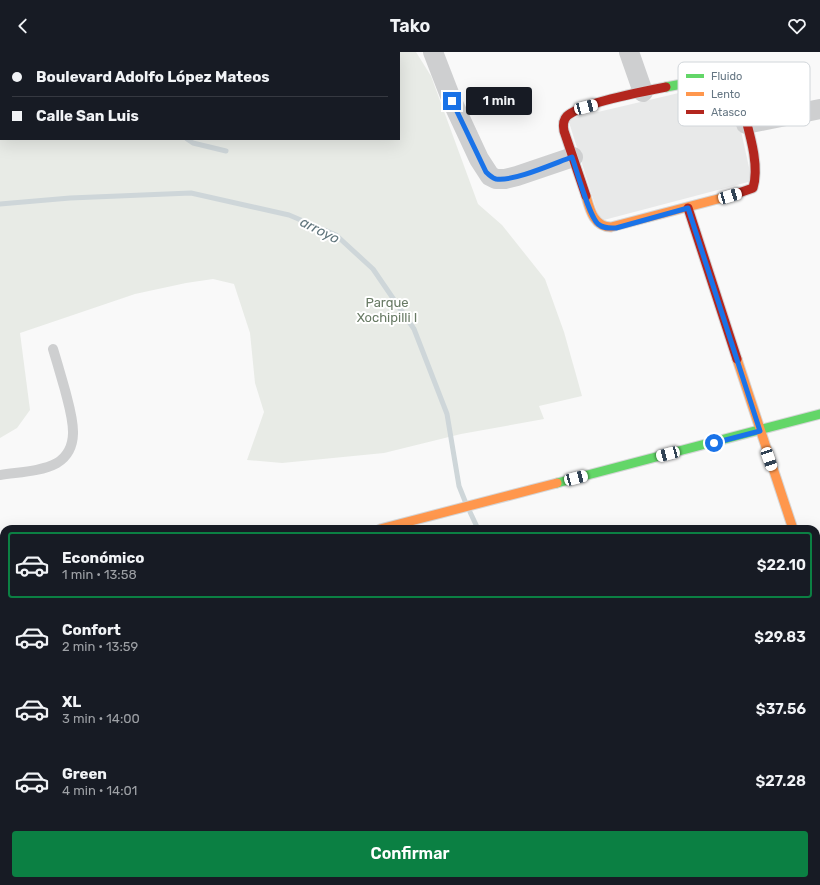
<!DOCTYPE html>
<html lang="es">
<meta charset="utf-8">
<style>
body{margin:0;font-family:Rubik,sans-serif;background:#20242c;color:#f1f3f6;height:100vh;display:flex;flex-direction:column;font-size:15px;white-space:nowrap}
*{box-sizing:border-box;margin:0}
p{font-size:13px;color:#9ea1a6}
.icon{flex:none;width:22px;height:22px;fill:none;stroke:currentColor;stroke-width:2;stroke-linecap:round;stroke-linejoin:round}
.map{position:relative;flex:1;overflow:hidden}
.sheet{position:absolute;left:0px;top:473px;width:820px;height:360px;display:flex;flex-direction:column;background:#171b24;border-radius:12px 12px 0 0;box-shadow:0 4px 16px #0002}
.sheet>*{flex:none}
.banner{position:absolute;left:0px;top:0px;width:400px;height:88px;box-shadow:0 4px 16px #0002;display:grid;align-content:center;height:88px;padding:0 12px;background:#171b24}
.end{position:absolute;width:18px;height:18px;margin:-9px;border:5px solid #1a73e8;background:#fff;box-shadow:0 0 0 2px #fff}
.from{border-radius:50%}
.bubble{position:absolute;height:28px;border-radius:4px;background:#171b24;box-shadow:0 4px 16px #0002;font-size:13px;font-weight:600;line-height:28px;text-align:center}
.car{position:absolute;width:12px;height:24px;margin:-12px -6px;border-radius:5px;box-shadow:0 0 3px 1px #0007;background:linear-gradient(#fff 24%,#345 0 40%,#fff 0 76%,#345 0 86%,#fff 0)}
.banner b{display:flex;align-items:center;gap:14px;height:38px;font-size:15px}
.banner b+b{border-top:1px solid #363941}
.banner i{width:10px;height:10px;background:#f1f3f6}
ul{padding:7px 0 0;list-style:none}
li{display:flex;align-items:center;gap:12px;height:66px;margin:0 8px 6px;padding:0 4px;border:2px solid transparent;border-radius:4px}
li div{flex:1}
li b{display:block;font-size:15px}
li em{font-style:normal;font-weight:600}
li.active{border-color:#0b8043}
li>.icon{width:36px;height:36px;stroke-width:1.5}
.primary-button{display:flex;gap:8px;margin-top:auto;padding:8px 12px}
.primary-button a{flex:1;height:46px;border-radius:4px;background:#0b8043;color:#fff;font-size:16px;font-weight:600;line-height:46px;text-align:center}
header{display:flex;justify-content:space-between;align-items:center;height:52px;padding:0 12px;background:#171b24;font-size:18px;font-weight:600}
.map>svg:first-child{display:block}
.built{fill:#e8e9e9}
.green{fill:#e8ebe6;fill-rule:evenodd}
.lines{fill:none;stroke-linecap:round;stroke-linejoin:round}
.stream{stroke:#ced6d9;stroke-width:5}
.river{stroke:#ced6d9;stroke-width:31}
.fast-casing{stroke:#d5d6d7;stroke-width:11}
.slow-casing{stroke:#d5d6d7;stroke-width:11}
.jam-casing{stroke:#d5d6d7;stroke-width:11}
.lane{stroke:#cecfd0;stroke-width:10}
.street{stroke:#cecfd0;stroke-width:20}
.fast{stroke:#63d668;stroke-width:9}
.slow{stroke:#ff974d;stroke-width:9}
.jam{stroke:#b3261e;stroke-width:9}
.route{stroke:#1a73e8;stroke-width:5}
.labels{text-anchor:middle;stroke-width:4;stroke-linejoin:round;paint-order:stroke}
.park-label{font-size:13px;fill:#687a64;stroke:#fff}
.water-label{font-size:14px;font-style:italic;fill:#60757c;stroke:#fff}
.key{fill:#fff;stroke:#d1d6da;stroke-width:1}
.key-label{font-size:11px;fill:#657683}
</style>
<header><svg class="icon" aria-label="back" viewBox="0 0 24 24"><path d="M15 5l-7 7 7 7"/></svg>Tako<svg class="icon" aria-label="heart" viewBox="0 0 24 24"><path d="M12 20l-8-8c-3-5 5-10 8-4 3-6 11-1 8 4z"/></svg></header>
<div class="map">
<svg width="820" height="833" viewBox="0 0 820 833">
<rect width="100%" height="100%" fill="#f9f9f9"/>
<!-- built -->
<path class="built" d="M730 29 752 129 600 169 568 67Z"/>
<!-- green -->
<g class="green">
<path d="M0 0H416L431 24 478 152 502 173 545 227 564 280 582 344 539 354 544 367 461 382 384 401 282 411 247 408 264 360 255 331 250 281 234 232 213 227 186 231 135 242 20 281 30 358 17 376 0 386ZM1 1H399V87H1Z"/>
<path d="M0 548 4 554V813L0 812Z"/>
<path d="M98 829H185L189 833H114Z"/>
</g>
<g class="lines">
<!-- stream -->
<g class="stream">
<path d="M64 0 65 1"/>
<path d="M187 87 193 91 226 99"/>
<path d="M0 152 70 146 191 141 289 163 336 183 373 217 414 277 447 362 459 434 465 449"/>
<path d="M470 460 478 477"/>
<path d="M674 829 676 833"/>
</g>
<!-- river -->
<g class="river">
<path d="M0 692 4 702"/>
<path d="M54 829 56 833"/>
</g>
<defs>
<g id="fast">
<path d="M666 35 725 24"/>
<path d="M557 431 820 362"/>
</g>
<g id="slow">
<path d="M586 144C590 158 594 175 611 175L733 143"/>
<path d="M737 307 793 477"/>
<path d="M380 477 557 431"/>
<path d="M0 507 4 514"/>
<path d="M11 829 29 833"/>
</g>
<g id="jam">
<path d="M725 24C731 27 735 31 738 37 741 43 742 51 743 57 749 80 760 113 753 136L733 143"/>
<path d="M586 144 564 79C563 74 563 68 567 64 581 51 645 39 666 35"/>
<path d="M688 156 737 307"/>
<path d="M205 829 208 833"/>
</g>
</defs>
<!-- fast casing -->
<use href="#fast" class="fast-casing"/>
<!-- slow casing -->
<use href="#slow" class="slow-casing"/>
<!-- jam casing -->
<use href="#jam" class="jam-casing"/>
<!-- lane -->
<path class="lane" d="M0 423C18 420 40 420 57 411 83 395 71 362 65 338 61 324 57 310 53 297"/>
<!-- street -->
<g class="street">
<path d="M433 0 452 49 479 107 490 124 496 127H505L517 124 573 105"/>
<path d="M629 0 643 40"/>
<path d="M746 72 820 57"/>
<path d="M816 545 820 557"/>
<path d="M816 668 820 669"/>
<path d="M481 829 483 833"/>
<path d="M645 829 647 833"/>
<path d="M294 833 297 829"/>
</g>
<!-- fast -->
<use href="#fast" class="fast"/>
<!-- slow -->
<use href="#slow" class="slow"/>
<!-- jam -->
<use href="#jam" class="jam"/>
</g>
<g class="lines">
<!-- route -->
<path class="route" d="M452 49 486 120C489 123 492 126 496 127 513 130 555 111 572 105 577 119 589 164 598 172 604 177 610 176 616 176L688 156 760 379 714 391"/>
</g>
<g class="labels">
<!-- park labels -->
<g class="park-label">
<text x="387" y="255">Parque<tspan x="387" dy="15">Xochipilli I</tspan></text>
</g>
<!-- water labels -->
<g class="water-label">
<text transform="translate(320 178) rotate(27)" y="5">arroyo</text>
</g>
</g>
<!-- legend -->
<rect x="678" y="10" width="132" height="64" rx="6" class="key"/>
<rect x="686" y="22" width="18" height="4" fill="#63d668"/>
<rect x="686" y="40" width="18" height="4" fill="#ff974d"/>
<rect x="686" y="58" width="18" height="4" fill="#b3261e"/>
<g class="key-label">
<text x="711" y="28">Fluido</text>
<text x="711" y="46">Lento</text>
<text x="711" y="64">Atasco</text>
</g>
</svg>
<i class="end from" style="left:714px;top:391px"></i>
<i class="end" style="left:452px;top:49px"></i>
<div class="bubble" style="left:466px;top:35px;width:66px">1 min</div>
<i class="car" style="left:586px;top:55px;rotate:75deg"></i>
<i class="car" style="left:730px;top:144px;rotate:74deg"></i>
<i class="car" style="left:668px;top:402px;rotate:255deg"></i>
<i class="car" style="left:769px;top:407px;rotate:161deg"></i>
<i class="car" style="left:576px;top:426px;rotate:75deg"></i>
<div class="banner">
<b><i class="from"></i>Boulevard Adolfo López Mateos</b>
<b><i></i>Calle San Luis</b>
</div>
<section class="sheet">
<ul>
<li class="active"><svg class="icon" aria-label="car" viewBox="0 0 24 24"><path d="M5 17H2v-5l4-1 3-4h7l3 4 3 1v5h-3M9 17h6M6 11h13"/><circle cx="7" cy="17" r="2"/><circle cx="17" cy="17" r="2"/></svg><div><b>Económico</b><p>1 min · 13:58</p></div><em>$22.10</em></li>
<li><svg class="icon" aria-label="car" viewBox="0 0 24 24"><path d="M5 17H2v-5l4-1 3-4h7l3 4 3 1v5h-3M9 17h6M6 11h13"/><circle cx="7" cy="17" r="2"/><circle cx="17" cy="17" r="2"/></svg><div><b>Confort</b><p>2 min · 13:59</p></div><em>$29.83</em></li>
<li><svg class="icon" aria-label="car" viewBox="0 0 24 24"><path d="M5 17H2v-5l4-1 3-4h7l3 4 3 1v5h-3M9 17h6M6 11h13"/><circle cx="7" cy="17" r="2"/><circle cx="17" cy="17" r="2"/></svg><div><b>XL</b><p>3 min · 14:00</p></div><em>$37.56</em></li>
<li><svg class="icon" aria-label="car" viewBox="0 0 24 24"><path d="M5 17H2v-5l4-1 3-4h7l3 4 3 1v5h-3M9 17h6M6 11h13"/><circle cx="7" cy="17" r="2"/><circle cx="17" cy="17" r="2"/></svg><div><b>Green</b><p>4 min · 14:01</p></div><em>$27.28</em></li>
</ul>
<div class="primary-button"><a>Confirmar</a></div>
</section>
</div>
